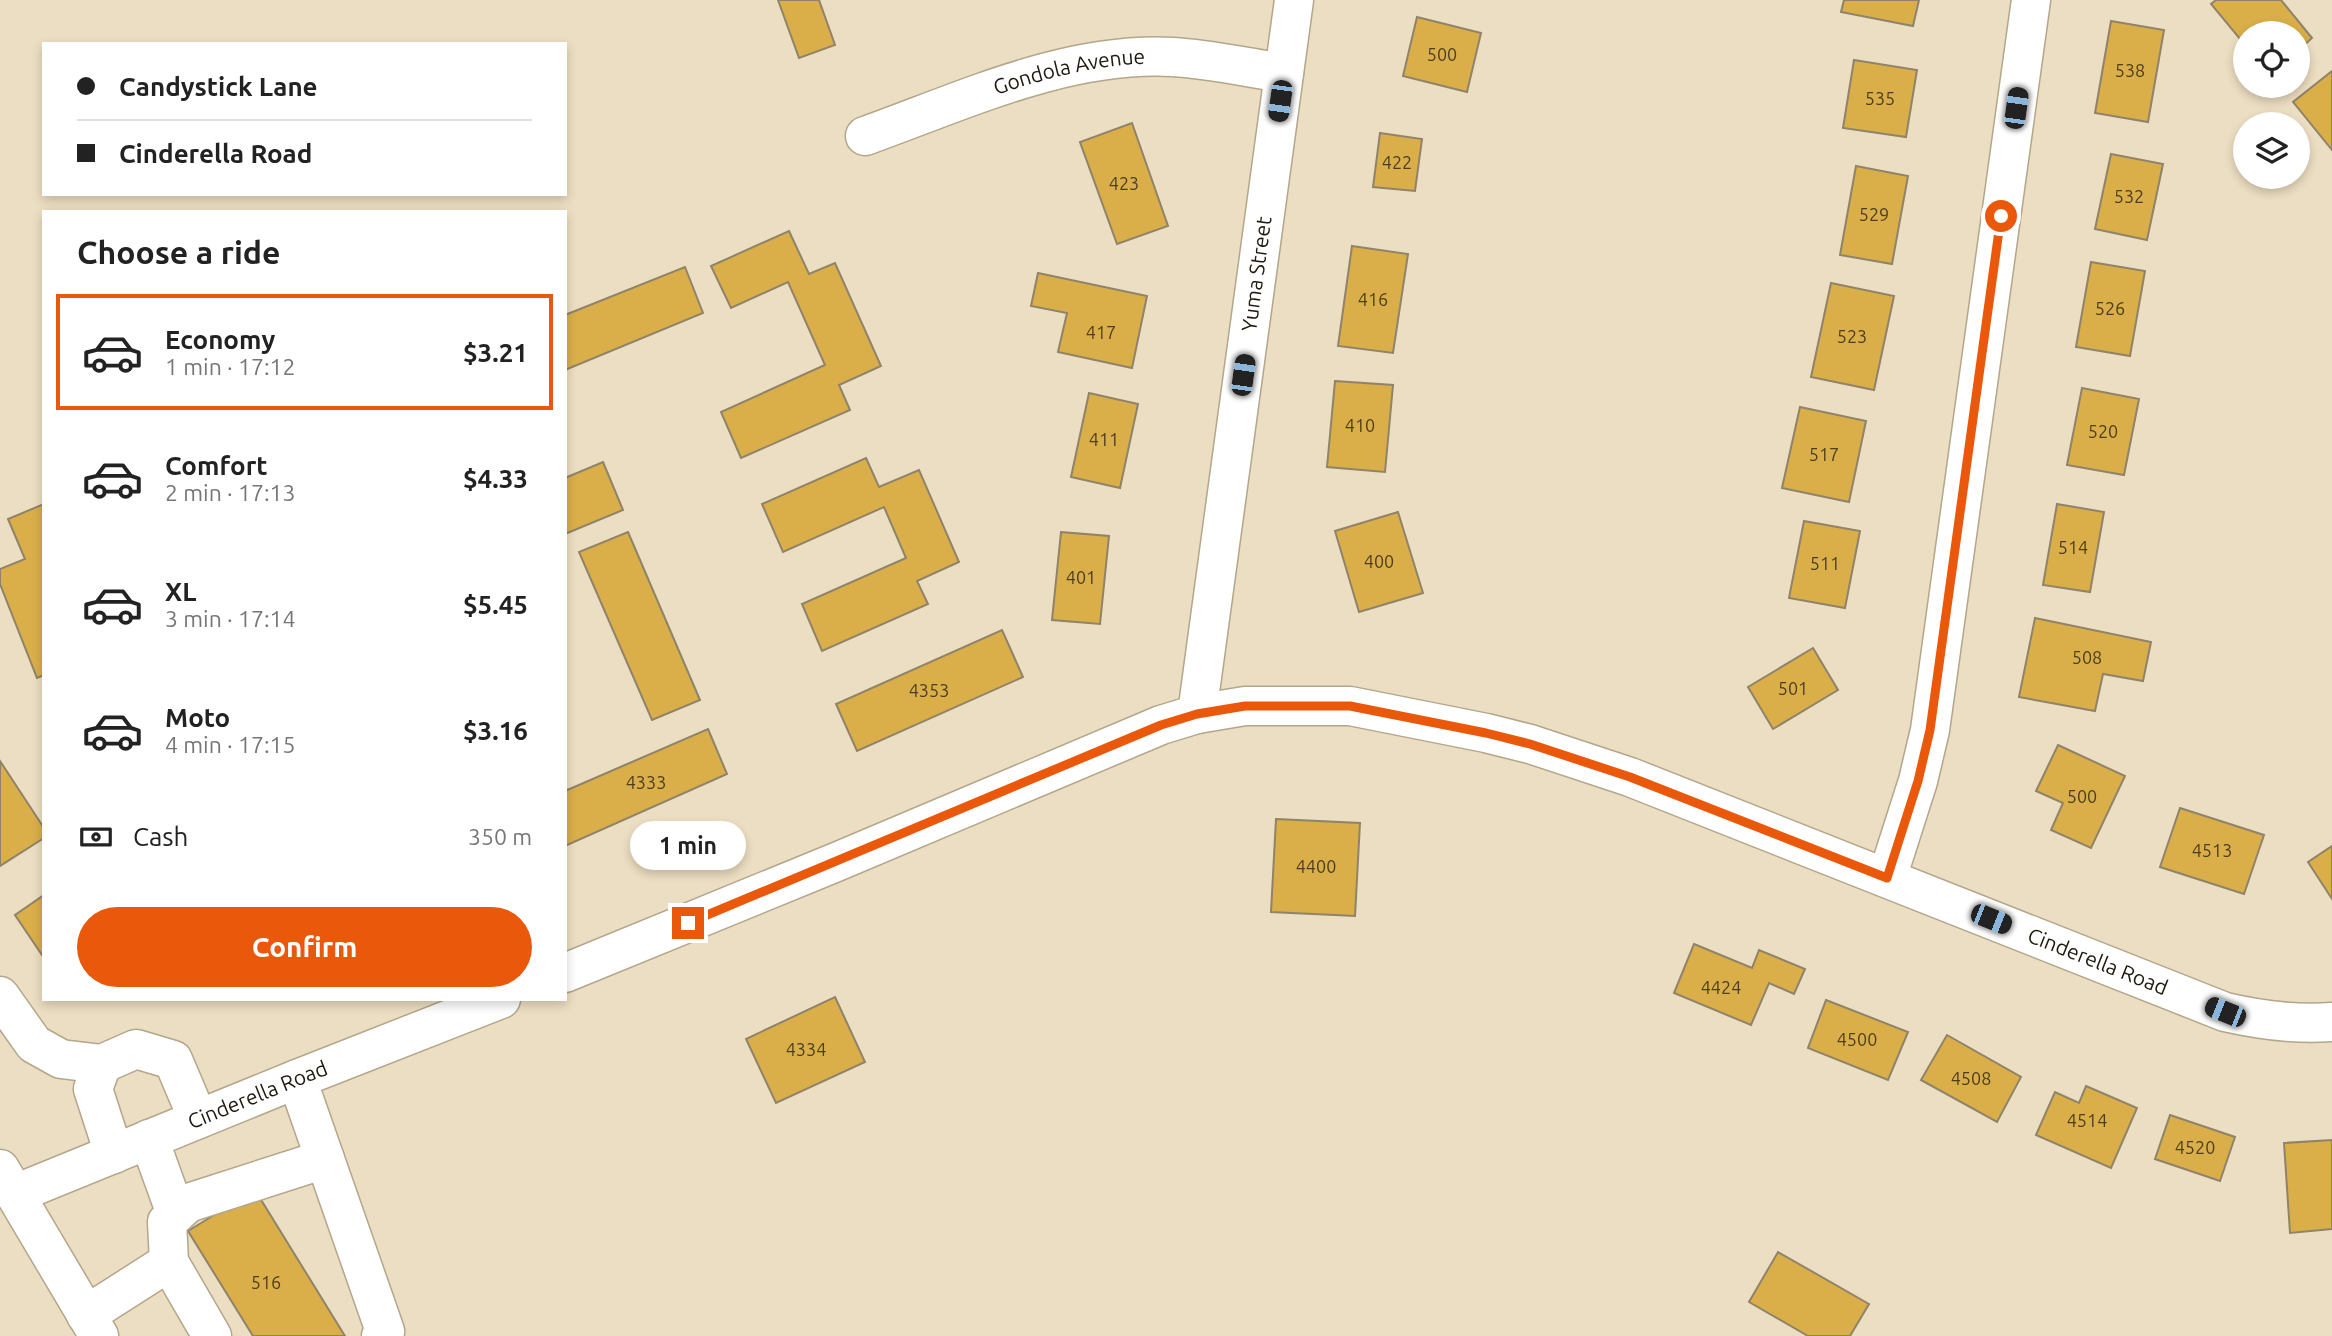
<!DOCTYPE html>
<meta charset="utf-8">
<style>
body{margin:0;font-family:Ubuntu,sans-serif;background:#f2f2f2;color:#222;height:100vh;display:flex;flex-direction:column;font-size:26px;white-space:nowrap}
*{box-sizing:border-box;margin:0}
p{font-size:23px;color:#767676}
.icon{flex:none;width:38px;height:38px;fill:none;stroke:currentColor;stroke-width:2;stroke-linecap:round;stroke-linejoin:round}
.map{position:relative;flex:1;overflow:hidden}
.panel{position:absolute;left:42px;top:210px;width:525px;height:791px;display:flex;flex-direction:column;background:#fff;border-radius:0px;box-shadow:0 4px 10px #0003}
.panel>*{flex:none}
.guide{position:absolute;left:42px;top:42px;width:525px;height:154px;border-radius:0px;box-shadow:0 4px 10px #0003;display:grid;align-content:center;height:154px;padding:0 35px;background:#fff}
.controls{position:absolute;left:2233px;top:21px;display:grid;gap:14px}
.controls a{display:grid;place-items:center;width:77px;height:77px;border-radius:50%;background:#fff;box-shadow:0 4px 10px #0003;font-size:35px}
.end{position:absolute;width:32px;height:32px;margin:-16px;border:9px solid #ea580c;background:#fff;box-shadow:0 0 0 4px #fff}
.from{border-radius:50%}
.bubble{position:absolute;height:49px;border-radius:24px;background:#fff;box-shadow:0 4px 10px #0003;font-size:23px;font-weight:600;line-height:49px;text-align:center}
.car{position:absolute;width:21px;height:42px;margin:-21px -10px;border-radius:9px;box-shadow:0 0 5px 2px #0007;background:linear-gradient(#222 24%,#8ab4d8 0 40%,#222 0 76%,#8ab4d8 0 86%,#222 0)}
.guide b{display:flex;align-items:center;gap:24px;height:66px;font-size:26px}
.guide b+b{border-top:2px solid #e0e0e0}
.guide i{width:18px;height:18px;background:#222}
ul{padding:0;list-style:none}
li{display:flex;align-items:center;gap:21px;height:116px;margin:0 14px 10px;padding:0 21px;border:4px solid transparent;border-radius:0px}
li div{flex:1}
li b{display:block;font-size:26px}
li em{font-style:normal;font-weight:600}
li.active{border-color:#ea580c}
li>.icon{width:63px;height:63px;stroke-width:1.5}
h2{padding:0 35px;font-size:32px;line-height:84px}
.pay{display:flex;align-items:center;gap:18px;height:77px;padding:0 35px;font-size:26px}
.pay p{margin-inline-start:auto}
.button{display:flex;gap:14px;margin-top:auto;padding:14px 35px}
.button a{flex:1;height:80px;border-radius:42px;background:#ea580c;color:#fff;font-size:28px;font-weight:600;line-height:80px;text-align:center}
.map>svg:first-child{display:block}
.building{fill:#daaf4a;stroke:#8f8369;stroke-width:2}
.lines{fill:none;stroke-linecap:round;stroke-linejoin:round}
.minor-casing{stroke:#b3a68b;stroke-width:41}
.major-casing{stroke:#b3a68b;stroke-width:41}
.minor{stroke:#fff;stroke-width:38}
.major{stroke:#fff;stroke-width:38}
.route{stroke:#ea580c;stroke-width:9}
.labels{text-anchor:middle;stroke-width:6;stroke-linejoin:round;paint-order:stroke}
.number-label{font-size:18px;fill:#4d3e1e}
.street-label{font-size:21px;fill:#1e190f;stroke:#ecdec2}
</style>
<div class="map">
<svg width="2332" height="1336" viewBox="0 0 2332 1336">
<rect width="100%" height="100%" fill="#ecdec2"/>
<!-- building -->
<g class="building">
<path d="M778 0H819L835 45 799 58Z"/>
<path d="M1844 0H1919L1913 26 1841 12Z"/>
<path d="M2216 0H2281L2312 38 2298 51V33H2245V45L2211 4Z"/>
<path d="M1417 17 1481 33 1467 92 1403 76Z"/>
<path d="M2111 21 2164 30 2148 122 2095 113Z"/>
<path d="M1854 60 1917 70 1906 137 1843 128Z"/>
<path d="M2332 71V150L2293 102Z"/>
<path d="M1132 123 1168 226 1117 244 1080 142Z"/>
<path d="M1380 133 1422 139 1415 191 1373 187Z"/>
<path d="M2111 154 2163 164 2147 240 2095 229Z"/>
<path d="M1856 166 1908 176 1892 264 1840 255Z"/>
<path d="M789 231 809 274 835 263 881 366 839 385 850 410 741 458 721 412 825 365 788 282 731 308 711 266Z"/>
<path d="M1352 246 1408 254 1393 353 1338 346Z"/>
<path d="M2091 262 2145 271 2130 356 2076 347Z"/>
<path d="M685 267 703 313 565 370V315Z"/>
<path d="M1038 273 1147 296 1132 368 1058 352 1067 313 1031 306Z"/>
<path d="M1831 283 1894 296 1874 390 1811 377Z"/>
<path d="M1335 381 1393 385 1385 472 1327 467Z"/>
<path d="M2082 388 2139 399 2124 475 2067 465Z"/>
<path d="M1089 393 1138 404 1120 488 1071 477Z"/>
<path d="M1800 407 1866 421 1849 502 1782 488Z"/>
<path d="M866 458 879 487 919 470 959 562 917 581 928 604 822 651 802 604 906 558 884 507 783 552 762 504Z"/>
<path d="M603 462 623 510 565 534V478Z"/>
<path d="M44 504V675L37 678 0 584V569L25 559 8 519Z"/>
<path d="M2057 504 2104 512 2090 592 2043 585Z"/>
<path d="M1398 512 1423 593 1359 612 1335 531Z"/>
<path d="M1804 521 1860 531 1845 608 1789 598Z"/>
<path d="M628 532 700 700 652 720 579 552Z"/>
<path d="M1061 532 1109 536 1100 624 1052 620Z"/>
<path d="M2035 618 2151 642 2143 681 2103 674 2095 711 2019 697Z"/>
<path d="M1002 630 1023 677 857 751 836 704Z"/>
<path d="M1813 648 1838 690 1773 729 1748 687Z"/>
<path d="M708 729 727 774 565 846V791Z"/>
<path d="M2058 745 2125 776 2091 848 2051 830 2063 803 2036 791Z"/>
<path d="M0 761 44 828V838L0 866Z"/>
<path d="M2180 808 2264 835 2244 894 2160 867Z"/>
<path d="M1276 819 1360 823 1355 916 1271 912Z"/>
<path d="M2332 846V899L2308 862Z"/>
<path d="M44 895V958L15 915Z"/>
<path d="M1694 944 1752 968 1759 950 1805 969 1794 994 1769 983 1751 1025 1674 993Z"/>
<path d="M835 997 865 1062 776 1103 746 1039Z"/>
<path d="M1826 1000 1908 1032 1888 1080 1808 1048Z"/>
<path d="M1947 1035 2021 1077 1997 1122 1921 1080Z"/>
<path d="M2086 1086 2137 1108 2111 1168 2036 1135 2055 1092 2079 1103Z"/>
<path d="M2170 1115 2235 1137 2220 1181 2155 1159Z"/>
<path d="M2332 1140V1229L2290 1233 2284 1143Z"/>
<path d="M255 1190 345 1336H253L188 1231Z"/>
<path d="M1778 1252 1869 1304 1850 1336H1808L1749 1302Z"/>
</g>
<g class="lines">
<defs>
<g id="minor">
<path id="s1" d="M865 136C963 101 1067 51 1173 57 1210 59 1248 68 1284 73"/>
<path id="s2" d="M1197 714 1294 0"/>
<path d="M1887 878 1918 781 1930 730 2031 0"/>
<path id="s3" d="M565 973 834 863 1161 725 1197 714 1245 706H1350L1486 733 1530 744 1630 777 2225 1012C2260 1020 2296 1025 2332 1022"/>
<path d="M0 996 34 1044 61 1059 102 1064"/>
<path d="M297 1079 385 1331 381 1336"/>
<path d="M149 1139 176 1214"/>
<path d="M114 1154 93 1089 102 1064 136 1049 173 1060 198 1119"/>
<path id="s4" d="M15 1194 297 1079 501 999"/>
<path d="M86 1315 169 1262"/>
<path d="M212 1336 169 1262 167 1222 188 1203 325 1159"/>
</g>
<path id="major" d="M0 1169 99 1336"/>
</defs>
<!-- minor casing -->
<use href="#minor" class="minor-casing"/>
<!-- major casing -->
<use href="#major" class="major-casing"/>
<!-- minor -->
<use href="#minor" class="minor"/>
<!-- major -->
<use href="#major" class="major"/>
</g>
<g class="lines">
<!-- route -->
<path class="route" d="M688 923 1161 725 1197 714 1245 706H1350L1486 733 1530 744 1630 777 1887 878 1918 781 1930 730 2001 216"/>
</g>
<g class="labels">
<!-- number labels -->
<g class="number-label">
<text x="1442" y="61">500</text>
<text x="2130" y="77">538</text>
<text x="1880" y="105">535</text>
<text x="1397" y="169">422</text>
<text x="1124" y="190">423</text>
<text x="2129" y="203">532</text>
<text x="1874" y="221">529</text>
<text x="1373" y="306">416</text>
<text x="2110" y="315">526</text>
<text x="1101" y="339">417</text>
<text x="1852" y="343">523</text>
<text x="1360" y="432">410</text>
<text x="2103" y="438">520</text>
<text x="1104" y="446">411</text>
<text x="1824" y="461">517</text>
<text x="2073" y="554">514</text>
<text x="1379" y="568">400</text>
<text x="1825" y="570">511</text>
<text x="1081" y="584">401</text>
<text x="2087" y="664">508</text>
<text x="1793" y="695">501</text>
<text x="929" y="697">4353</text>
<text x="646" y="789">4333</text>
<text x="2082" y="803">500</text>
<text x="2212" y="857">4513</text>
<text x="1316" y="873">4400</text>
<text x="1721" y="994">4424</text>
<text x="1857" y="1046">4500</text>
<text x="806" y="1056">4334</text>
<text x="1971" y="1085">4508</text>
<text x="2087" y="1127">4514</text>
<text x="2195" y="1154">4520</text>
<text x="266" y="1289">516</text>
</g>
<!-- street labels -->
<g class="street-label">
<text dy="7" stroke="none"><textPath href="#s1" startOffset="215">Gondola Avenue</textPath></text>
<text dy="7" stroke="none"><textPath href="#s2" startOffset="444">Yuma Street</textPath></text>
<text dy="7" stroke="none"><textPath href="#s3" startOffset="1629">Cinderella Road</textPath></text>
<text dy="7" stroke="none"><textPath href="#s4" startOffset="262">Cinderella Road</textPath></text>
</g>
</g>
</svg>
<div class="controls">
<a><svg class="icon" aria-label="locate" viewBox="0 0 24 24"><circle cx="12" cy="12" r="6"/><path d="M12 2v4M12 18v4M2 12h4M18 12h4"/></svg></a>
<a><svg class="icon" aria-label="layers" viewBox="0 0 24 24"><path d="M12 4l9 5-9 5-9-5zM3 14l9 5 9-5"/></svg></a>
</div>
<i class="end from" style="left:2001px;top:216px"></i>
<i class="end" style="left:688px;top:923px"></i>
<div class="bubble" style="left:630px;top:821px;width:116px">1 min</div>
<i class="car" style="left:1280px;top:101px;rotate:188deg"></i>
<i class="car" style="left:2016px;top:108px;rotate:8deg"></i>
<i class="car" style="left:1243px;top:375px;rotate:8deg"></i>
<i class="car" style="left:1991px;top:919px;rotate:112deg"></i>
<i class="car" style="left:2225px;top:1012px;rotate:292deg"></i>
<div class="guide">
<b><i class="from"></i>Candystick Lane</b>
<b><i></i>Cinderella Road</b>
</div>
<section class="panel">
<h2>Choose a ride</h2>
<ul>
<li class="active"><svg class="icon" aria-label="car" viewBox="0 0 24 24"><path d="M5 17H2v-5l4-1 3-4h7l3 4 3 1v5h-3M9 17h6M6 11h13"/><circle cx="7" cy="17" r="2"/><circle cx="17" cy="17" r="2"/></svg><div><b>Economy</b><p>1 min · 17:12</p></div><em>$3.21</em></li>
<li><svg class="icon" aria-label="car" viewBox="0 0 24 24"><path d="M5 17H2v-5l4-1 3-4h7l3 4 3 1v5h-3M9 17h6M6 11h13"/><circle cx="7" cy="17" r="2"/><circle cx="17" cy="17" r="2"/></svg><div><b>Comfort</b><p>2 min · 17:13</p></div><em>$4.33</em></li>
<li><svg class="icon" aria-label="car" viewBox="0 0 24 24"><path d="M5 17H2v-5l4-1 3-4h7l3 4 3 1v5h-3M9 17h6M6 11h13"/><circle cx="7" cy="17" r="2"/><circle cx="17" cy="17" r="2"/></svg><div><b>XL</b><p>3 min · 17:14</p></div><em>$5.45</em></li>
<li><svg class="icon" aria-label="car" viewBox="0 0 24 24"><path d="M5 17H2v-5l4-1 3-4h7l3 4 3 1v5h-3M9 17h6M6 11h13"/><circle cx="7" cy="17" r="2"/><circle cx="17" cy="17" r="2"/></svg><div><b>Moto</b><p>4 min · 17:15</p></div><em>$3.16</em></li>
</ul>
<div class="pay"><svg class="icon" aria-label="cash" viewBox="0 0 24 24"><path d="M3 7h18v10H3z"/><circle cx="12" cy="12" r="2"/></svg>Cash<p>350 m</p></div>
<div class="button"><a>Confirm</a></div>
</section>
</div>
